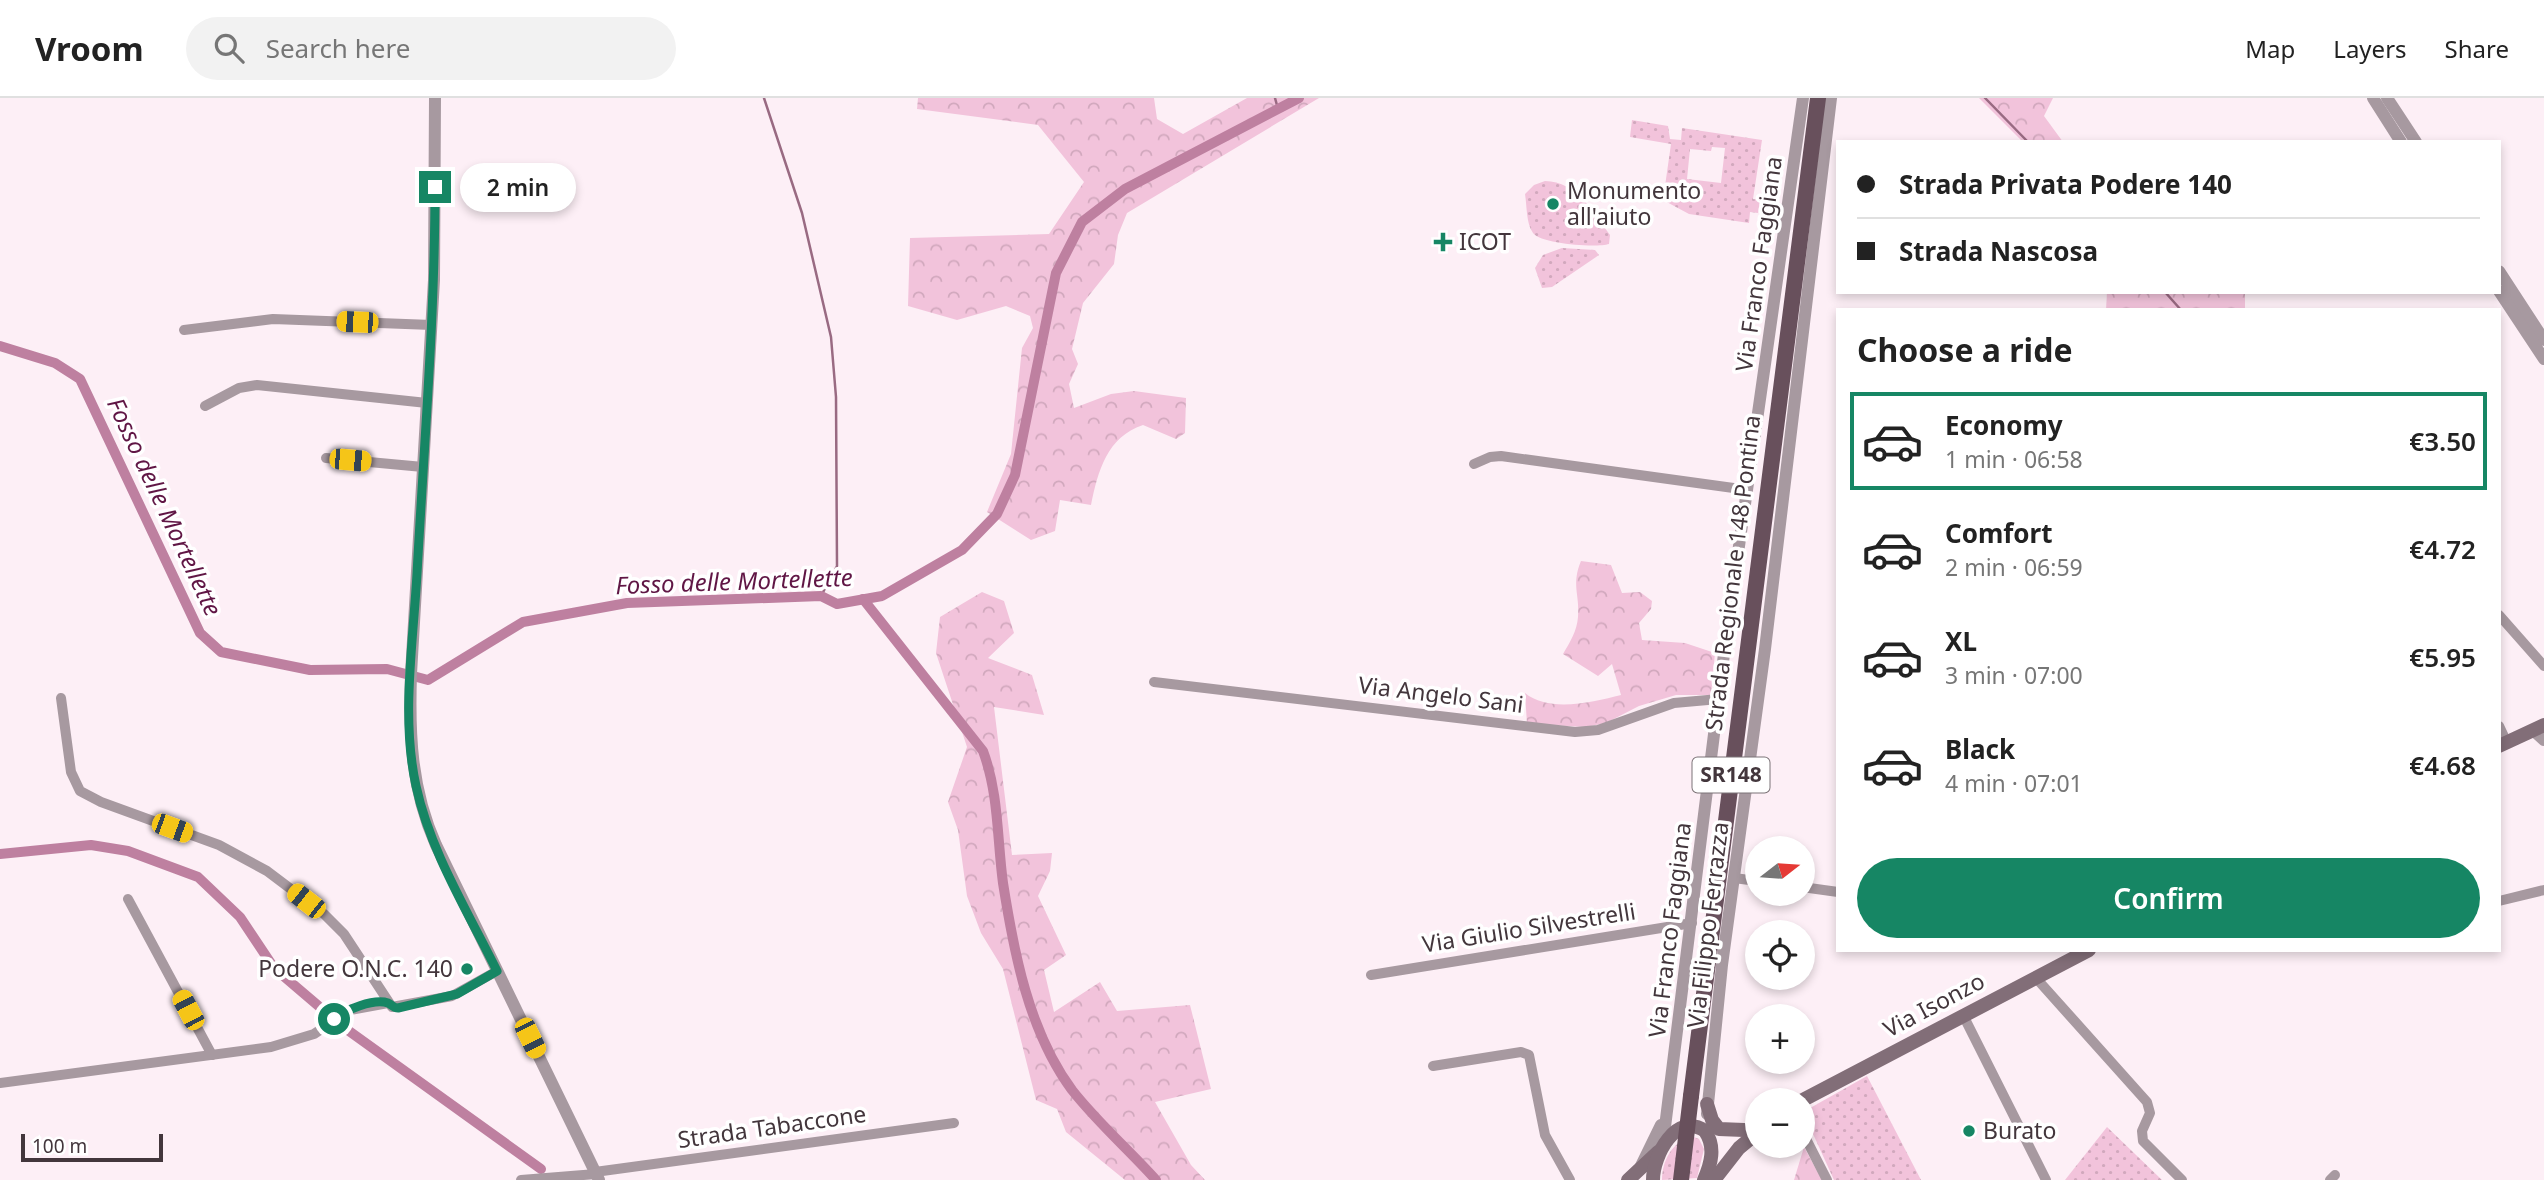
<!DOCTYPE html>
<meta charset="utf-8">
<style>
body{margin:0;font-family:"Noto Sans",sans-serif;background:#f2f2f2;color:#222;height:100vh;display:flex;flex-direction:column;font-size:26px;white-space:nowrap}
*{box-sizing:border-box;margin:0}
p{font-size:23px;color:#767676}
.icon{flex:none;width:38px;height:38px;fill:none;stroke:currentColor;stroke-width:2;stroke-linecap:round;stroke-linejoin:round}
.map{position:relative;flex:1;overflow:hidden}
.sheet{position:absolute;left:1836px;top:210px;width:665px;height:644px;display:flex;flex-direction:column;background:#fff;border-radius:0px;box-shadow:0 4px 10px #0003}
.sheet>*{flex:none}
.hud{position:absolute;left:1836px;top:42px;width:665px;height:154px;border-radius:0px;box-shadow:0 4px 10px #0003;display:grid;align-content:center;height:154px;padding:0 21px;background:#fff}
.needle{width:46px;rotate:73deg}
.buttons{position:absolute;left:1745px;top:738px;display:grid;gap:14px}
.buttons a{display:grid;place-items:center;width:70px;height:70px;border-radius:50%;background:#fff;box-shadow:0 4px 10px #0003;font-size:35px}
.scale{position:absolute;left:21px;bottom:18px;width:142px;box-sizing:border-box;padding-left:7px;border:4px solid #43363c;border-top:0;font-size:19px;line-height:24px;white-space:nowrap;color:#43363c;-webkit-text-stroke:5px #fff;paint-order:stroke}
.end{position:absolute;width:32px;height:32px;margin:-16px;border:9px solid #168664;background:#fff;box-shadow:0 0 0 4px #fff}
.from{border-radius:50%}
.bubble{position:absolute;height:49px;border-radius:24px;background:#fff;box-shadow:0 4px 10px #0003;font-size:23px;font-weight:600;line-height:49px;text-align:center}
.car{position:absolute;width:21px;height:42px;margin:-21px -10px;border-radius:9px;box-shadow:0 0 5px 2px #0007;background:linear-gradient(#f5c518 24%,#345 0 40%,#f5c518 0 76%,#345 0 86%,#f5c518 0)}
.hud b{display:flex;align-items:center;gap:24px;height:66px;font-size:26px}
.hud b+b{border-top:2px solid #e0e0e0}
.hud i{width:18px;height:18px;background:#222}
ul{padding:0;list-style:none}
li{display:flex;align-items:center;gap:21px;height:98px;margin:0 14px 10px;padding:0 7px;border:4px solid transparent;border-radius:0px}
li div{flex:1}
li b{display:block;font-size:26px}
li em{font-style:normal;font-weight:600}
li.active{border-color:#168664}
li>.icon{width:63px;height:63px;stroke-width:1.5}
h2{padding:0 21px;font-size:32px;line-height:84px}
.button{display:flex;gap:14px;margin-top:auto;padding:14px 21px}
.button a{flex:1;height:80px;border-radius:42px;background:#168664;color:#fff;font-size:28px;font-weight:600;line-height:80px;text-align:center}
header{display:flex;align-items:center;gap:42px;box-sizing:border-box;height:98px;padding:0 35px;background:#fff;border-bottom:2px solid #e0e0e0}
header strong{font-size:33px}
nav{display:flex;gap:38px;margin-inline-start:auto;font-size:24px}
.search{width:490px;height:63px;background:#f2f2f2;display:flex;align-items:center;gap:18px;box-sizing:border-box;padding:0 24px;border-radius:38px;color:#767676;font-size:26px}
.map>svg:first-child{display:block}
.grass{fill:url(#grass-dots);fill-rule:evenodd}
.forest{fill:url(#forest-crowns)}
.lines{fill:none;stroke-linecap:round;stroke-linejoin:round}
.stream{stroke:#996a82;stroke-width:2.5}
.canal{stroke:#be80a0;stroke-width:10}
.minor{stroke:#a799a0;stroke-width:10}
.tertiary{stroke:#a799a0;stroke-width:12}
.secondary{stroke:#826e78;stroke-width:14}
.primary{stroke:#68505c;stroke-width:16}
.primary-bridge{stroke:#68505c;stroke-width:16}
.route{stroke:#168664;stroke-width:9}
.poi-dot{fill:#168664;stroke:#fff;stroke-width:2.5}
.labels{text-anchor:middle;stroke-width:7;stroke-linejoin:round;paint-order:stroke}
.shield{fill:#fff;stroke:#7b7276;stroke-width:2}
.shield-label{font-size:21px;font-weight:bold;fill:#43363c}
.poi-label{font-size:23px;fill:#43363c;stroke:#fff;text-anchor:start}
.street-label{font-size:23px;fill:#43363c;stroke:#fff}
.water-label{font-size:24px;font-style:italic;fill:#601645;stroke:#fff}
</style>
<header>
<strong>Vroom</strong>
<div class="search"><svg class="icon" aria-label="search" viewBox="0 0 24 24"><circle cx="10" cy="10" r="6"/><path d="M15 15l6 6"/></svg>Search here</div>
<nav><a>Map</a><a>Layers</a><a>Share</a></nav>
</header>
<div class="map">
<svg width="2544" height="1082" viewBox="0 0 2544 1082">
<defs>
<pattern id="grass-dots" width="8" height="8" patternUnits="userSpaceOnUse" patternTransform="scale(1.75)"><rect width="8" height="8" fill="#f2c3db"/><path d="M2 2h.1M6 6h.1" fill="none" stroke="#d1a8bd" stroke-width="1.8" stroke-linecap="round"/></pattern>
<pattern id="forest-crowns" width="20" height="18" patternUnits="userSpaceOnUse" patternTransform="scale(1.75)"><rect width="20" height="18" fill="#f2c3db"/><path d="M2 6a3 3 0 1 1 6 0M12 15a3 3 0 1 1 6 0" fill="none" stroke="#d1a8bd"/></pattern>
</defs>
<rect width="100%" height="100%" fill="#fdeff6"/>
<!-- grass -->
<g class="grass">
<path d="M1632 22 1668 28 1670 41 1681 42 1682 30 1762 42 1753 101 1760 102 1758 115 1750 114 1749 125 1689 116 1663 102 1671 46 1630 39ZM1712 49 1725 50 1721 85 1687 81 1690 51 1711 53Z"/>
<path d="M1545 83C1577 84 1593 113 1610 137L1609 146C1596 150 1541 146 1533 135 1526 125 1527 108 1525 96L1534 87Z"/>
<path d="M1562 150 1595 152 1599 157 1552 189 1542 190 1535 170 1543 157Z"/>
<path d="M1867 978 1921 1082H1834L1803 1014Z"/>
<path d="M2107 1029 2162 1082H2065Z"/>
<path d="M1691 1038 1699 1041 1704 1051 1697 1080 1662 1082C1662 1062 1672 1045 1691 1038Z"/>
</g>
<!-- forest -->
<g class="forest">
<path d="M918 0H1154L1157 21 1183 36 1247 0H1319L1127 115 1118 137 1114 166 1083 205 1072 251 1078 266 1069 286 1074 310 1111 296 1134 293 1186 300 1185 335 1176 341 1143 327C1107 339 1098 373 1091 407L1060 402 1055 433 1031 442 987 414 1011 356 1022 250 1033 230 1030 218 1006 208 957 222 908 208 910 140 1049 136 1084 84 1038 27 917 11Z"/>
<path d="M1979 0H2053L2044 18 2063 44H2023Z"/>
<path d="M2107 194H2245V212H2106Z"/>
<path d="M1581 463 1611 467 1622 495 1640 494 1652 503 1651 511 1639 525 1642 542 1685 545 1715 555 1711 597H1676L1639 608 1606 625 1586 629 1527 626 1525 595C1549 615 1593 604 1621 597L1612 566 1598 578 1563 556C1570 544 1577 533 1578 519 1580 496 1571 487 1581 463Z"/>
<path d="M982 494 1004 503 1014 535 988 560 1032 577 1044 617 994 609 1012 757 1052 755 1050 773 1038 798 1066 857 1044 872 1054 914 1100 884 1117 913 1190 907 1211 991 1155 1004 1191 1067 1205 1082H1125L1066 1034 1057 1011 1036 1002 1003 871 981 835 967 798 958 732 948 704 967 649 936 555 940 519Z"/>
<path d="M1804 1049 1822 1082H1794Z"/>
</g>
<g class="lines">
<!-- stream -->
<g class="stream">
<path d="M764 0 802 115 831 239 836 299 837 468 821 498"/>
<path d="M1275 0 1278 11"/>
<path d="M1985 0 2028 44"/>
<path d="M2165 194 2181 212"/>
</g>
<!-- canal -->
<g class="canal">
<path d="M0 248 55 265 80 281 200 535 221 554 310 572 387 571 428 582 523 524 627 505 821 498 837 506 882 498 962 452 997 416 1015 377 1056 175 1082 124 1125 91 1299 0"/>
<path d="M863 501 983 653C999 696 997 741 1003 785 1014 855 1029 934 1072 992 1097 1024 1129 1052 1156 1082"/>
<path d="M0 756 91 747 128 753 198 779 240 819 274 870 342 928 541 1071"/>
</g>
<!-- minor -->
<g class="minor">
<path d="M184 232 273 221 432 227"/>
<path d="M205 308 239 290 257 287 427 305"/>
<path d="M326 360 423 369"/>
<path d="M1474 366 1490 359 1501 358 1748 392"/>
<path d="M2499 517 2544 568"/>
<path d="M1154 584 1575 634 1598 632 1674 605 1719 601"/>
<path d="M61 600 71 674 80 693 101 704 219 747 267 773 324 816 344 836 392 909 452 898 497 873"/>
<path d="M2499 628 2507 645"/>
<path d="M1734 780 1757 783"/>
<path d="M1802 789 1838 794"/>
<path d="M128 801 212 957"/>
<path d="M2499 803 2544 792"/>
<path d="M1371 877 1692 825"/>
<path d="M2036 880 2147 1004 2150 1015 2142 1033 2143 1043 2182 1082"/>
<path d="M1963 917 2046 1082"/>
<path d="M1433 968 1521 954 1529 957 1545 1037 1570 1082"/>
<path d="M0 985 271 949 314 936 350 912 388 905"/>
<path d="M1802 1033 1827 1082"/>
<path d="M595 1074 954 1025"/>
<path d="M521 1082 596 1076"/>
<path d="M2330 1082 2335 1077"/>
</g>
<!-- tertiary -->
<g class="tertiary">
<path d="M435 0 434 182 411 576C409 636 411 691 436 747L599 1082"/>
<path d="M2373 0 2401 44"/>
<path d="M2387 0 2416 44"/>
<path d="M2499 173 2544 242"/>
<path d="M2499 193 2544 261"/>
<path d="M2533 632 2544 642"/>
<path d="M1707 1016 1722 867 1765 551 1831 0"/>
<path d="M1663 1045 1727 532 1803 0"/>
<path d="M1640 1070 1661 1027"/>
</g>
<!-- secondary -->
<g class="secondary">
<path d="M2499 648 2544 627"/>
<path d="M1801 1003 2089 852"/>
<path d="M1707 1006 1712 1022 1719 1031 1744 1032"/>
<path d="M1628 1082 1658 1054"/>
<path d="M1653 1082C1653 1058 1676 1013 1705 1033 1716 1049 1711 1066 1704 1082"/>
<path d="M1714 1082 1739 1050 1757 1035"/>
</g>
<!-- primary -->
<path class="primary" d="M1691 998 1818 0"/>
<!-- primary-bridge -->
<path class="primary-bridge" d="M1681 1082 1691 998"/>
</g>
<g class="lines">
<!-- route -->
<path class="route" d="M334 921C345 912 374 900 388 905 392 907 394 910 398 910L457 896 497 873C468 814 430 753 416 688 401 620 413 546 417 476 424 347 435 218 435 89"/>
</g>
<!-- markers -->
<g class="poi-dot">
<circle cx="1553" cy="106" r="7"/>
<path d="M1439.5 133.5h7v7h7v7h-7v7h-7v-7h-7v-7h7z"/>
<circle cx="467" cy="871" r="7"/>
<circle cx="1969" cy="1033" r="7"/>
</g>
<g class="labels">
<!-- shield labels -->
<rect class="shield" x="1692.5" y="659.5" width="77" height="35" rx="5"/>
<g class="shield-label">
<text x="1731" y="684">SR148</text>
</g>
<!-- poi labels -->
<g class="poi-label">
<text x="1567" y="101">Monumento<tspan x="1567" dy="26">all'aiuto</tspan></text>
<text x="1459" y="152">ICOT</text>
<text x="453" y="879" text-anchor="end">Podere O.N.C. 140</text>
<text x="1983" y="1041">Burato</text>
</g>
<!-- street labels -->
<g class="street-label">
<text transform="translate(1759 166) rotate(-82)" y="8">Via Franco Faggiana</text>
<text transform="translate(1733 475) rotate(-83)" y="8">Strada Regionale 148 Pontina</text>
<text transform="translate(1441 597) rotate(7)" y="8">Via Angelo Sani</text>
<text transform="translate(1708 827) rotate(-83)" y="8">Via Filippo Ferrazza</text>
<text transform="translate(1529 830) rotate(-9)" y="8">Via Giulio Silvestrelli</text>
<text transform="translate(1670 832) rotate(-83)" y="8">Via Franco Faggiana</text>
<text transform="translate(1934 907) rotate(-28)" y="8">Via Isonzo</text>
<text transform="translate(772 1029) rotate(-8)" y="8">Strada Tabaccone</text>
</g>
<!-- water labels -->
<g class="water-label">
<text transform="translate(164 409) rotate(65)" y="8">Fosso delle Mortellette</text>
<text transform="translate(734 484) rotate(-2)" y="8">Fosso delle Mortellette</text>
</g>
</g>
</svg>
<div class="buttons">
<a><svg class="needle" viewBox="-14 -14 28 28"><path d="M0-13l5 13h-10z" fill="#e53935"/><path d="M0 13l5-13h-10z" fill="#767676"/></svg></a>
<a><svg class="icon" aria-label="locate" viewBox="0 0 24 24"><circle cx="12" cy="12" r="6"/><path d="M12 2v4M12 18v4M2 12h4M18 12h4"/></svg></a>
<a>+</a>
<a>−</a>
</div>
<div class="scale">100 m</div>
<i class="end from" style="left:334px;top:921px"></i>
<i class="end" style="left:435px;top:89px"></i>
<div class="bubble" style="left:460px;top:65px;width:116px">2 min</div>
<i class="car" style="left:357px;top:224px;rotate:272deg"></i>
<i class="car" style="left:350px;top:362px;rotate:95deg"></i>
<i class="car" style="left:172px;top:730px;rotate:110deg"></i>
<i class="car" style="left:306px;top:803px;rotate:308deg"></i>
<i class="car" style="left:188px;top:912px;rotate:332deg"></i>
<i class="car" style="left:530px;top:940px;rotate:154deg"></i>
<div class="hud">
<b><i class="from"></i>Strada Privata Podere 140</b>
<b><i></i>Strada Nascosa</b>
</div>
<section class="sheet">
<h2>Choose a ride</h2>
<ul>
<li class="active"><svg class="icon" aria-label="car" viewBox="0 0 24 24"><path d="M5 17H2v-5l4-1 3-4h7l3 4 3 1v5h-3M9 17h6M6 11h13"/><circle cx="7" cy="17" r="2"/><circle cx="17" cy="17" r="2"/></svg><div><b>Economy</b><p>1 min · 06:58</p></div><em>€3.50</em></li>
<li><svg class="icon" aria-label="car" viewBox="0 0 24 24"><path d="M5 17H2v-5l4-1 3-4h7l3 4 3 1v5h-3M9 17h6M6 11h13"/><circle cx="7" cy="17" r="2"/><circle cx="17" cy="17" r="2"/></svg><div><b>Comfort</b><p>2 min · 06:59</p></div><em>€4.72</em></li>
<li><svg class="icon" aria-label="car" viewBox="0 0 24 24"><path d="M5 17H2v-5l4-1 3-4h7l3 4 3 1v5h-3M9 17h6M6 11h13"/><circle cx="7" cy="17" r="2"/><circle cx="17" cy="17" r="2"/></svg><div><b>XL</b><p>3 min · 07:00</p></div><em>€5.95</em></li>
<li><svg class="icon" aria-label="car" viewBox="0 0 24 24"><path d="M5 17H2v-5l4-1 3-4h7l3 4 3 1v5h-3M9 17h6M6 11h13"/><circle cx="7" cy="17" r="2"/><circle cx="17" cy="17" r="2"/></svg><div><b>Black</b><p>4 min · 07:01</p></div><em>€4.68</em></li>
</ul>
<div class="button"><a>Confirm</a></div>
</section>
</div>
